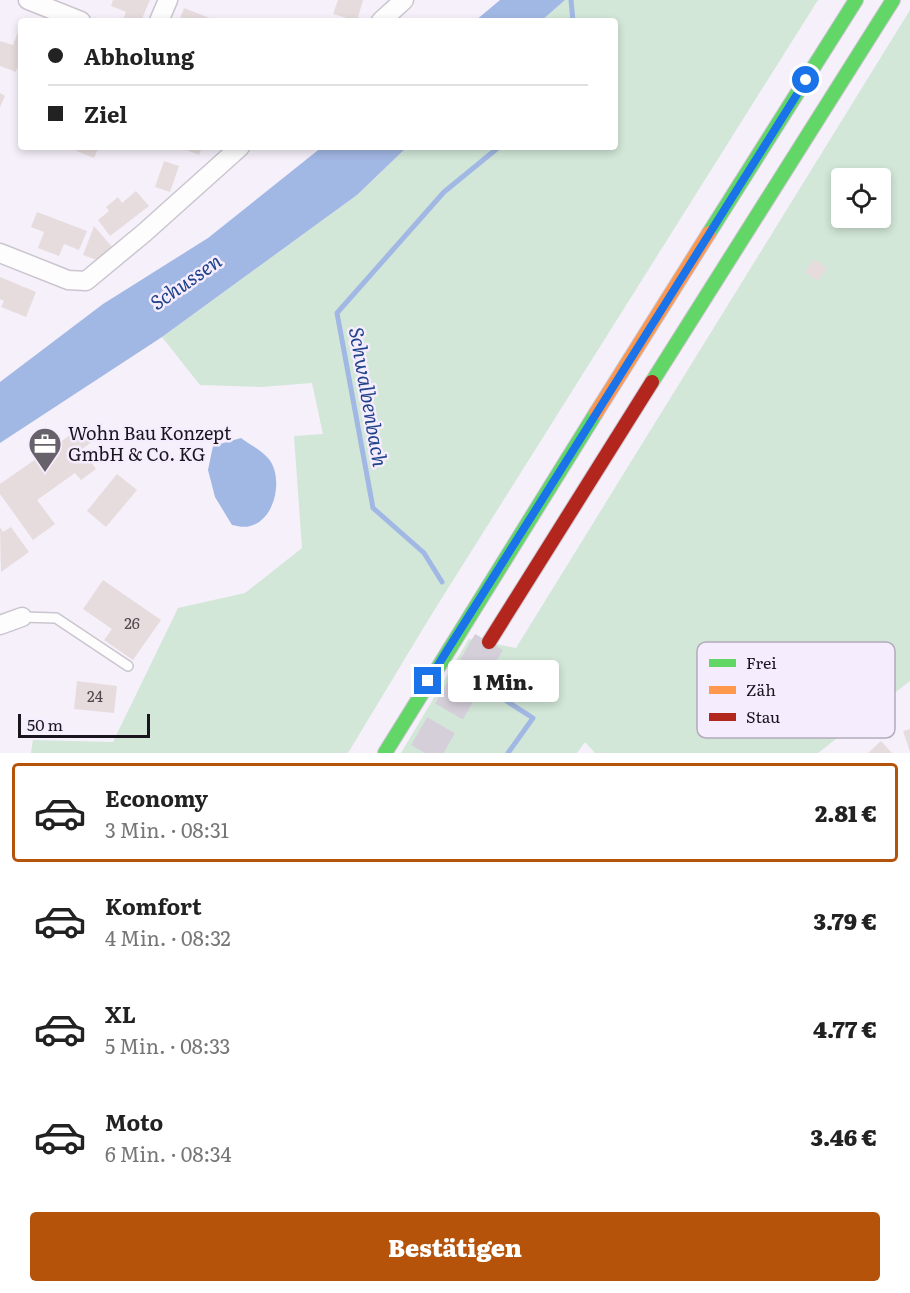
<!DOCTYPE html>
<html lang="de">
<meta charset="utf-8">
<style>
body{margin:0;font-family:Literata,serif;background:#f2f2f2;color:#222;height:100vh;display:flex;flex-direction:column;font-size:22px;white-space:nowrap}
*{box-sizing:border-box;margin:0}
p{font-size:20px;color:#767676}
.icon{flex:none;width:33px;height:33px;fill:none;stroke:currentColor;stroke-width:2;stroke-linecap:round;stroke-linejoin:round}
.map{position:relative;height:753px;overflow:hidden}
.side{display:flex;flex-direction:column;background:#fff;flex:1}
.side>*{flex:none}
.top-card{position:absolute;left:18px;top:18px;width:600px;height:132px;border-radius:6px;box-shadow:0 3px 9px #0003;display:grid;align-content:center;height:132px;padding:0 30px;background:#fff}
.tools{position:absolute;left:831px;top:168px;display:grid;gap:12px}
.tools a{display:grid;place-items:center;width:60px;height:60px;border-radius:6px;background:#fff;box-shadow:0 3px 9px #0003;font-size:30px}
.scale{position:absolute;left:18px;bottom:15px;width:132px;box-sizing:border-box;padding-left:6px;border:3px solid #19141d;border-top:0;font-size:16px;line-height:21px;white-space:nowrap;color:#19141d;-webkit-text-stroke:4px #f5ecfe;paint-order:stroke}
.end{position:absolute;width:27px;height:27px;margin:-14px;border:8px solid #1a73e8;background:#fff;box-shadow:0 0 0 3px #fff}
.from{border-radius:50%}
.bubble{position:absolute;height:42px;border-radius:6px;background:#fff;box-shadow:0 3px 9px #0003;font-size:20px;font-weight:800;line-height:42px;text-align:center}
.top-card b{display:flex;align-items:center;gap:21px;height:57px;font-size:22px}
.top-card b+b{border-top:2px solid #e0e0e0}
.top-card i{width:15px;height:15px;background:#222}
ul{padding:10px 0 0;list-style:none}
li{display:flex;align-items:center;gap:18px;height:99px;margin:0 12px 9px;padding:0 18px;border:3px solid transparent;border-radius:6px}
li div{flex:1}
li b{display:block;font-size:22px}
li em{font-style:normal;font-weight:800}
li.on{border-color:#b45309}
li>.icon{width:54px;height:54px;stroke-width:1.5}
.cta{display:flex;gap:12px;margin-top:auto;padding:12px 30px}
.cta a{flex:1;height:69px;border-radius:6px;background:#b45309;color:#fff;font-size:24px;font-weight:800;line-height:69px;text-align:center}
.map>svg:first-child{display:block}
.green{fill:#d2e7d8;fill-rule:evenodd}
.water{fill:#a2b8e4}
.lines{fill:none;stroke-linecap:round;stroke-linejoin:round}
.stream{stroke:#a2b8e4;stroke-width:5}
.building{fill:#e7dcdd}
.highway-tunnel{stroke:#d4cfd9;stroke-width:32;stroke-dasharray:32 16;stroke-linecap:butt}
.lane-casing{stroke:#cac5ce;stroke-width:12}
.street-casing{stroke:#cac5ce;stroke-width:21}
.fast-casing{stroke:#cac5ce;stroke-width:16}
.slow-casing{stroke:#cac5ce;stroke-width:16}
.jam-casing{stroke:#cac5ce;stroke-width:16}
.lane{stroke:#fefdfe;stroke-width:9}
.street{stroke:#fefdfe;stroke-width:18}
.fast{stroke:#63d668;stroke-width:14}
.slow{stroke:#ff974d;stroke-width:14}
.jam{stroke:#b3261e;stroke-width:14}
.route{stroke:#1a73e8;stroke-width:8}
.labels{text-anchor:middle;stroke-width:5;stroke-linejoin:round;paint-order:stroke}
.number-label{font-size:15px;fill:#4e474e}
.poi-label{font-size:18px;fill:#19141d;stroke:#f5ecfe;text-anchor:start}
.water-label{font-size:20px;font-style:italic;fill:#1f4388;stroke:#f5ecfe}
.key{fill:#f5ecfe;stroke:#b3abba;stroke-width:1.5}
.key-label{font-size:16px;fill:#19141d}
</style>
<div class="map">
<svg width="910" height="753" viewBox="0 0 910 753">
<rect width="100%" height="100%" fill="#f5f0fa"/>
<!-- green -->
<g class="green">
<path d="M565 0H818L430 617 348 753H31L33 740 113 742 178 608 245 593 302 548 294 436 323 434 312 383 261 387 200 385 162 337 357 195 407 147H615V21H541Z"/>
<path d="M910 10V681L818 753H595L585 742 577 753H401L469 639 516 648ZM842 178H880V218H842Z"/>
</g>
<!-- water -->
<g class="water">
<path d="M500 0H565L541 21H475Z"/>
<path d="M322 147H407L357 195 162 337 0 443V382L103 304 208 238Z"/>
<path d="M241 438C249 444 261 450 268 458 284 476 276 520 250 526 244 528 238 526 232 525L215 497 208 470 213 446Z"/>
</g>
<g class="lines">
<!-- stream -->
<g class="stream">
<path d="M571 0 573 21"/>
<path d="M442 582 424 553 373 508 337 313 444 192 499 147"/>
<path d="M494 689 505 700 533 718 508 753"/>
</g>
</g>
<!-- building -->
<g class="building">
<path d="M113 0H150L141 21 123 19 126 12 111 6Z"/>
<path d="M338 0H363L357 21 333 14Z"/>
<path d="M184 8 217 21H179Z"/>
<path d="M21 25V69L17 68 16 72 0 66V41L13 45Z"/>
<path d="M0 93 5 96 0 107Z"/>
<path d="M67 147H99L94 158Z"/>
<path d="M179 147H202L199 155Z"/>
<path d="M164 161 179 166 170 192 155 187Z"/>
<path d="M136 191 149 206 110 236 98 220 109 211 106 207 118 197 122 203Z"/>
<path d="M37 212 87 231 79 250 64 244 59 256 38 248 44 232 31 227Z"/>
<path d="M94 226 112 247 97 260 83 255Z"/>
<path d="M814 259 827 268 818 281 805 272Z"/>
<path d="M0 277 36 292 26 317 1 307 4 301 0 299Z"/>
<path d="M86 424 96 439 82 449 96 469 81 480 75 473 37 500 55 524 33 540 0 494V484Z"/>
<path d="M117 474 137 490 106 527 87 511Z"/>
<path d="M0 527 3 532 11 527 29 552 1 572Z"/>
<path d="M103 580 161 620 133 660 104 640 112 629 83 609Z"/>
<path d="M77 681 117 686 114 713 74 709Z"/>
<path d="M910 729V752L903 731Z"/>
<path d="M881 741 892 753H868Z"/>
</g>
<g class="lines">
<!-- highway-tunnel -->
<path class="highway-tunnel" d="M425 753 489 642"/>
<defs>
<path id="lane" d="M22 617 56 618 128 666"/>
<g id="street">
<path d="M28 0 81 21"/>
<path d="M159 21 168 0"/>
<path d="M381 21 404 0"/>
<path d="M0 253 68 280 86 281 144 233 240 147"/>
<path d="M0 625 22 617"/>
</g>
<g id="fast">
<path d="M709 233 856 0"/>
<path d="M652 382 893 0"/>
<path d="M385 753 596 413"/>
</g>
<path id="slow" d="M596 413 709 233"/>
<path id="jam" d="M489 642 652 382"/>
</defs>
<!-- lane casing -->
<use href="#lane" class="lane-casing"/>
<!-- street casing -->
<use href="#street" class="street-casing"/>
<!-- fast casing -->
<use href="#fast" class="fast-casing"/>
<!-- slow casing -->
<use href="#slow" class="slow-casing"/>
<!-- jam casing -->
<use href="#jam" class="jam-casing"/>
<!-- lane -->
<use href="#lane" class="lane"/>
<!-- street -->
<use href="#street" class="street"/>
<!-- fast -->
<use href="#fast" class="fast"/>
<!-- slow -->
<use href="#slow" class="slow"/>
<!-- jam -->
<use href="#jam" class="jam"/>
</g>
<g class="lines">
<!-- route -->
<path class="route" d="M428 681 806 80"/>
</g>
<!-- icons -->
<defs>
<symbol id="office-pin" viewBox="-11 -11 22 30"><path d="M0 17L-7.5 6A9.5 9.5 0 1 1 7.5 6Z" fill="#66616a" stroke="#f5ecfe"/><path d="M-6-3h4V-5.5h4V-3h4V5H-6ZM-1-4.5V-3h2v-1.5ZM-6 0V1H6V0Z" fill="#fff"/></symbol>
</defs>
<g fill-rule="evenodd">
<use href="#office-pin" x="26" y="425" width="38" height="52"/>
</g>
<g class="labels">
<!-- number labels -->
<g class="number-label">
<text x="132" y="629">26</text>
<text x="95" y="702">24</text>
</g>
<!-- poi labels -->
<g class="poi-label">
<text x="68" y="440">Wohn Bau Konzept<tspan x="68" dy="21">GmbH &amp; Co. KG</tspan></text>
</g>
<!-- water labels -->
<g class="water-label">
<text transform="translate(186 282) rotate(-35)" y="7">Schussen</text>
<text transform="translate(368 397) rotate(80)" y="7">Schwalbenbach</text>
</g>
</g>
<!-- legend -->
<rect x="697" y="642" width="198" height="96" rx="9" class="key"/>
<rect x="709" y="659" width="27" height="8" fill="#63d668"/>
<rect x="709" y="686" width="27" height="8" fill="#ff974d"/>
<rect x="709" y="713" width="27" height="8" fill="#b3261e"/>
<g class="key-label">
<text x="746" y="669">Frei</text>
<text x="746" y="696">Zäh</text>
<text x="746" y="723">Stau</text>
</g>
</svg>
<div class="tools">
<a><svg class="icon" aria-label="locate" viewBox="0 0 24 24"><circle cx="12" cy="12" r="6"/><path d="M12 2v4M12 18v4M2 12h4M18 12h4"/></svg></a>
</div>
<div class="scale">50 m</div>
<i class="end from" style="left:806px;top:80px"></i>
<i class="end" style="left:428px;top:681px"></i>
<div class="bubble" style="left:448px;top:660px;width:111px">1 Min.</div>
<div class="top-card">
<b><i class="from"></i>Abholung</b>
<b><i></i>Ziel</b>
</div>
</div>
<section class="side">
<ul>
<li class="on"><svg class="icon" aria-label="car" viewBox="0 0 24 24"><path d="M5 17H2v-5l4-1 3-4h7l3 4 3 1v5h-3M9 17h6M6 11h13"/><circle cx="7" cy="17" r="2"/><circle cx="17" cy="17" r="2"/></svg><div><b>Economy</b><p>3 Min. · 08:31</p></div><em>2.81 €</em></li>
<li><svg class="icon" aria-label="car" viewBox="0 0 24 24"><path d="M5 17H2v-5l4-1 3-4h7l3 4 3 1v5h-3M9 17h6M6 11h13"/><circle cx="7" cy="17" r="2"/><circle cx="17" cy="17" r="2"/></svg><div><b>Komfort</b><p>4 Min. · 08:32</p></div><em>3.79 €</em></li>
<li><svg class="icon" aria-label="car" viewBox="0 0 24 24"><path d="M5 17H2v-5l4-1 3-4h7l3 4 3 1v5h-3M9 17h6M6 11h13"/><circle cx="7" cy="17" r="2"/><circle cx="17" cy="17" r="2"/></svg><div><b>XL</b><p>5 Min. · 08:33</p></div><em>4.77 €</em></li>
<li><svg class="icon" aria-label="car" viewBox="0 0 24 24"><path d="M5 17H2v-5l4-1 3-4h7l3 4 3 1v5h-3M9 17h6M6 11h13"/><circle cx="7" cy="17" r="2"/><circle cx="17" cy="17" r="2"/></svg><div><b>Moto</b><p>6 Min. · 08:34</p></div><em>3.46 €</em></li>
</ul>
<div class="cta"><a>Bestätigen</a></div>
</section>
